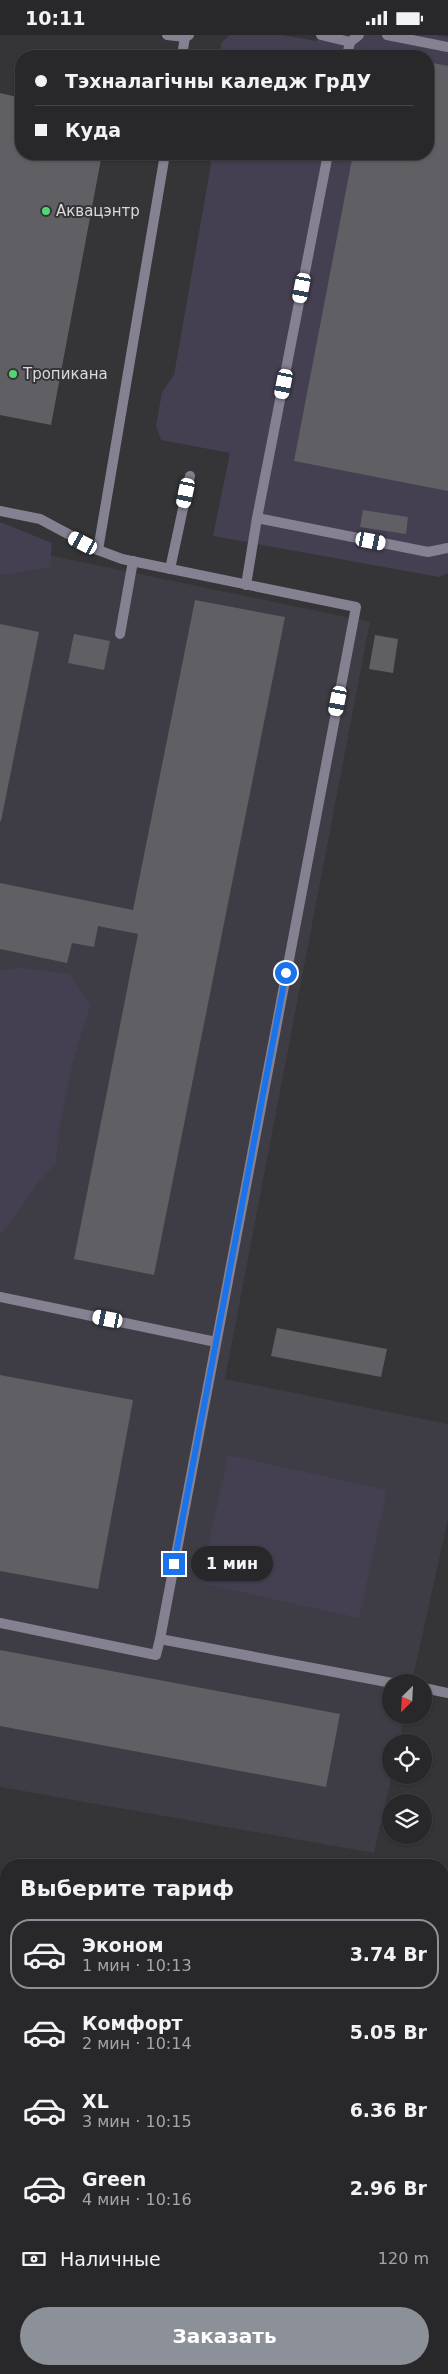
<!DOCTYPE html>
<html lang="ru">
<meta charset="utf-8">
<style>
body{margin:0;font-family:"DejaVu Sans",sans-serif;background:#302f31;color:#f1f3f6;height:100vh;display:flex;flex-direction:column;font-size:19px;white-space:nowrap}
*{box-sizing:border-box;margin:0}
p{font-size:16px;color:#a5a5a8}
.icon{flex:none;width:28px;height:28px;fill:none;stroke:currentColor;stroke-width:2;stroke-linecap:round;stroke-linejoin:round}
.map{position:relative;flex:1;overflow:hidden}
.side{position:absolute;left:0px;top:1824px;width:449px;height:516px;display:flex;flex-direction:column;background:#282729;border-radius:20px 20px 0 0;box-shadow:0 1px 4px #0004,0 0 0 1px #444446}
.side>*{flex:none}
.guide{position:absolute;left:15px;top:15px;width:419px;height:110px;border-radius:20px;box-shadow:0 1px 4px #0004,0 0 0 1px #444446;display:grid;align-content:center;height:110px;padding:0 20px;background:#282729}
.needle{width:32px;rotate:204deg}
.buttons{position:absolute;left:382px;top:1639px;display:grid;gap:10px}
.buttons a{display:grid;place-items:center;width:50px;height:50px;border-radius:50%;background:#282729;box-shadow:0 1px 4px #0004,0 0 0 1px #444446;font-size:25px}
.end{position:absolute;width:22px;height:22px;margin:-11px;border:6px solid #1a73e8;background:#fff;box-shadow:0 0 0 2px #fff}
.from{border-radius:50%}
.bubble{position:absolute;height:35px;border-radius:18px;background:#282729;box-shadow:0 1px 4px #0004,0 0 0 1px #444446;font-size:16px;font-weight:700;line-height:35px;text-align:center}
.car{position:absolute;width:15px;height:30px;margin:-15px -8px;border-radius:6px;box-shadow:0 0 4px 1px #0007;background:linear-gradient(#fff 24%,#345 0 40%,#fff 0 76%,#345 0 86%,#fff 0)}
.guide b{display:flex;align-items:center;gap:18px;height:48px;font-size:19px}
.guide b+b{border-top:1px solid #444446}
.guide i{width:12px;height:12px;background:#f1f3f6}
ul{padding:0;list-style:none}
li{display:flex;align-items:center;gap:15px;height:70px;margin:0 10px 8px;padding:0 10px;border:2px solid transparent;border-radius:20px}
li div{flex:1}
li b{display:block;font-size:19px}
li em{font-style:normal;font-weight:700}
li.selected{border-color:#8c9099}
li>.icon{width:45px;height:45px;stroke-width:1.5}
h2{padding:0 20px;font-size:22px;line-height:60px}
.pay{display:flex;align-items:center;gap:12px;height:55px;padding:0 20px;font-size:19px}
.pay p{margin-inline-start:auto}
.action{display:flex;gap:10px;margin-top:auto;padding:10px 20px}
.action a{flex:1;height:58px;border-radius:30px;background:#8c9099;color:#fff;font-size:20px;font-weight:700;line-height:58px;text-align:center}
.status{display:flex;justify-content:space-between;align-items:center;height:35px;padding:0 25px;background:#282729;direction:ltr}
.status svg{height:14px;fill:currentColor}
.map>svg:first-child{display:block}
.built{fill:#3e3c45}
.green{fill:#453f52}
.water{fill:#221834}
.building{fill:#605f63}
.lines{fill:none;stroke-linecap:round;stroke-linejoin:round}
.lane{stroke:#858191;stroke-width:10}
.secondary{stroke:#b3acc5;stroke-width:10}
.route{stroke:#1a73e8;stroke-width:6}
.poi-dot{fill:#51d673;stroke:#353437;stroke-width:2}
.labels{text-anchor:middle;stroke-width:4;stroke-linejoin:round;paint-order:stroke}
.poi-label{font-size:15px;fill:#dad9db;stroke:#353437;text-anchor:start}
</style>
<div class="status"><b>10:11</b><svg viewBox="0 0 49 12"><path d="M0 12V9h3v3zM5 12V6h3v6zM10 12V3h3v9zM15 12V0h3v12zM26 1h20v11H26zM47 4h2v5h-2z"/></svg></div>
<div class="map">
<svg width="448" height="2339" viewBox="0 0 448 2339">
<rect width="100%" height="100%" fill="#353437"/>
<!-- built -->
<path class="built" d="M0 510 370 587 225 1344 448 1389V1484L412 1647 391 1648V1680H405L399 1707 391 1708 392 1740 374 1818 0 1752Z"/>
<!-- green -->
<g class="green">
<path d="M230 0H282L316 6 323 0H436L448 2V538L439 542 213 501 230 418 161 405 156 391 162 357 174 340 211 129 206 119H428V21H219L222 7Z"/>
<path d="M0 487 52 508 50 532 0 540Z"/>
<path d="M22 933 70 939 90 970 72 1029 59 1093 56 1128 39 1146 12 1186 0 1199V935Z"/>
<path d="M228 1420 387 1455 359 1583 200 1548Z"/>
<path d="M0 1903 6 1905V2334H442L443 1980 448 1981V2339H0Z"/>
</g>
<!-- water -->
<path class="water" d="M448 2141V2339H373L368 2334H442V2144Z"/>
<!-- building -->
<g class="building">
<path d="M428 27 448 31V456L294 426 353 119H428Z"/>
<path d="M0 58 21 63V119H102L51 390 0 380Z"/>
<path d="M363 475 408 482 406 499 360 492Z"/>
<path d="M195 565 285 582 154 1240 74 1224 138 899 98 891 94 912 72 908 67 928 0 914V848L133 875Z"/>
<path d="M0 589 39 597 1 786H0Z"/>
<path d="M74 599 110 606 104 635 68 628Z"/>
<path d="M375 600 398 604 393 638 369 634Z"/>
<path d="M277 1293 387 1314 381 1342 271 1321Z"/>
<path d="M0 1340 133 1365 98 1554 0 1536Z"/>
<path d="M0 1615 340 1679 326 1752 0 1691Z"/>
</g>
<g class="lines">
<!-- lane -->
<g class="lane">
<path d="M167 0 185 2 189 0"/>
<path d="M321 0 350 7 359 0"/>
<path d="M387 0 448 12"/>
<path d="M182 21 185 2"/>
<path d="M347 21 350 7"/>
<path d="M328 119 257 483 428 517 448 513"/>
<path d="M0 476 40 484 98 515 122 524 356 572 160 1604 392 1648"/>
<path d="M98 515 165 119"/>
<path d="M170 534 190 441"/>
<path d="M246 550 257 483"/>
<path d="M120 599 133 526"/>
<path d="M0 1262 216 1307"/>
<path d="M0 1588 156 1620 160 1604"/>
<path d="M424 1653 448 1658"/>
</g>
<!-- secondary -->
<g class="secondary">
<path d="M0 1877 6 1878"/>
<path d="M442 1953 448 1954"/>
</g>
</g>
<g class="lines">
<!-- route -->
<path class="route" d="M174 1529 286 938"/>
</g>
<!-- markers -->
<g class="poi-dot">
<circle cx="46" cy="176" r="5"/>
<circle cx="13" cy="339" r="5"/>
</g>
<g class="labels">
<!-- poi labels -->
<g class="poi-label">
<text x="56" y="181">Аквацэнтр</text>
<text x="23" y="344">Тропикана</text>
</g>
</g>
</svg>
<div class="buttons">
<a><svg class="needle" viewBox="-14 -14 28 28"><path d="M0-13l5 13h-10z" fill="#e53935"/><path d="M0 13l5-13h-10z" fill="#a5a5a8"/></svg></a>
<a><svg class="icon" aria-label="locate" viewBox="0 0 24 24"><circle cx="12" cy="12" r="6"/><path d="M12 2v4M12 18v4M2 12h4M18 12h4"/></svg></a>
<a><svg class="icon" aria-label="layers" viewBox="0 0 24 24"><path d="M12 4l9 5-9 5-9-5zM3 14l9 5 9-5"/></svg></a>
</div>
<i class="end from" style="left:286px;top:938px"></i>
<i class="end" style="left:174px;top:1529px"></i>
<div class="bubble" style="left:191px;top:1511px;width:82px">1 мин</div>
<i class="car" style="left:302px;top:253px;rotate:191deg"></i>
<i class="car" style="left:284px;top:349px;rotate:191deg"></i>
<i class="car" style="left:186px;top:458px;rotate:192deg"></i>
<i class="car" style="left:371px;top:506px;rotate:101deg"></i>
<i class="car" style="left:83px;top:508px;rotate:298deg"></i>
<i class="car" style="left:338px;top:666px;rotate:191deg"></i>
<i class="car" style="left:108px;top:1284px;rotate:281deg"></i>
<div class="guide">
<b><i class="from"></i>Тэхналагічны каледж ГрДУ</b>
<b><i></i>Куда</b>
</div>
<section class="side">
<h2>Выберите тариф</h2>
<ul>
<li class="selected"><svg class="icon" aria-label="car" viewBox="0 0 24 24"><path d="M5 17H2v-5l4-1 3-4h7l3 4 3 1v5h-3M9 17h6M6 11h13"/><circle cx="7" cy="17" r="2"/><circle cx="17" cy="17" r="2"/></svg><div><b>Эконом</b><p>1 мин · 10:13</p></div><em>3.74 Br</em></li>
<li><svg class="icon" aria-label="car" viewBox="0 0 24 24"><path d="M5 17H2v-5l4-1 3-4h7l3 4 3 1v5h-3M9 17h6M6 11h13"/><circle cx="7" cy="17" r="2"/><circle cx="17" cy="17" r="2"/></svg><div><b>Комфорт</b><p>2 мин · 10:14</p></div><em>5.05 Br</em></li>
<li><svg class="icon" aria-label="car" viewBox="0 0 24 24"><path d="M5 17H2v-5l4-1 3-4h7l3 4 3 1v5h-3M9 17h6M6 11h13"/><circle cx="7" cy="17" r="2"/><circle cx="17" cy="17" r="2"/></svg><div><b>XL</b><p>3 мин · 10:15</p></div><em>6.36 Br</em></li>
<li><svg class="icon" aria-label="car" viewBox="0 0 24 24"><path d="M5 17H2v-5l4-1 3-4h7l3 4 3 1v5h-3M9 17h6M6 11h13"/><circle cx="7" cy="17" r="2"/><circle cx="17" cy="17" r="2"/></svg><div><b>Green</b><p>4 мин · 10:16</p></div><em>2.96 Br</em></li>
</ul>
<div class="pay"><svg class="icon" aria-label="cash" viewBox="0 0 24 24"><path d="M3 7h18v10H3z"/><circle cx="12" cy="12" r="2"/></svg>Наличные<p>120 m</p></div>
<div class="action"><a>Заказать</a></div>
</section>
</div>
